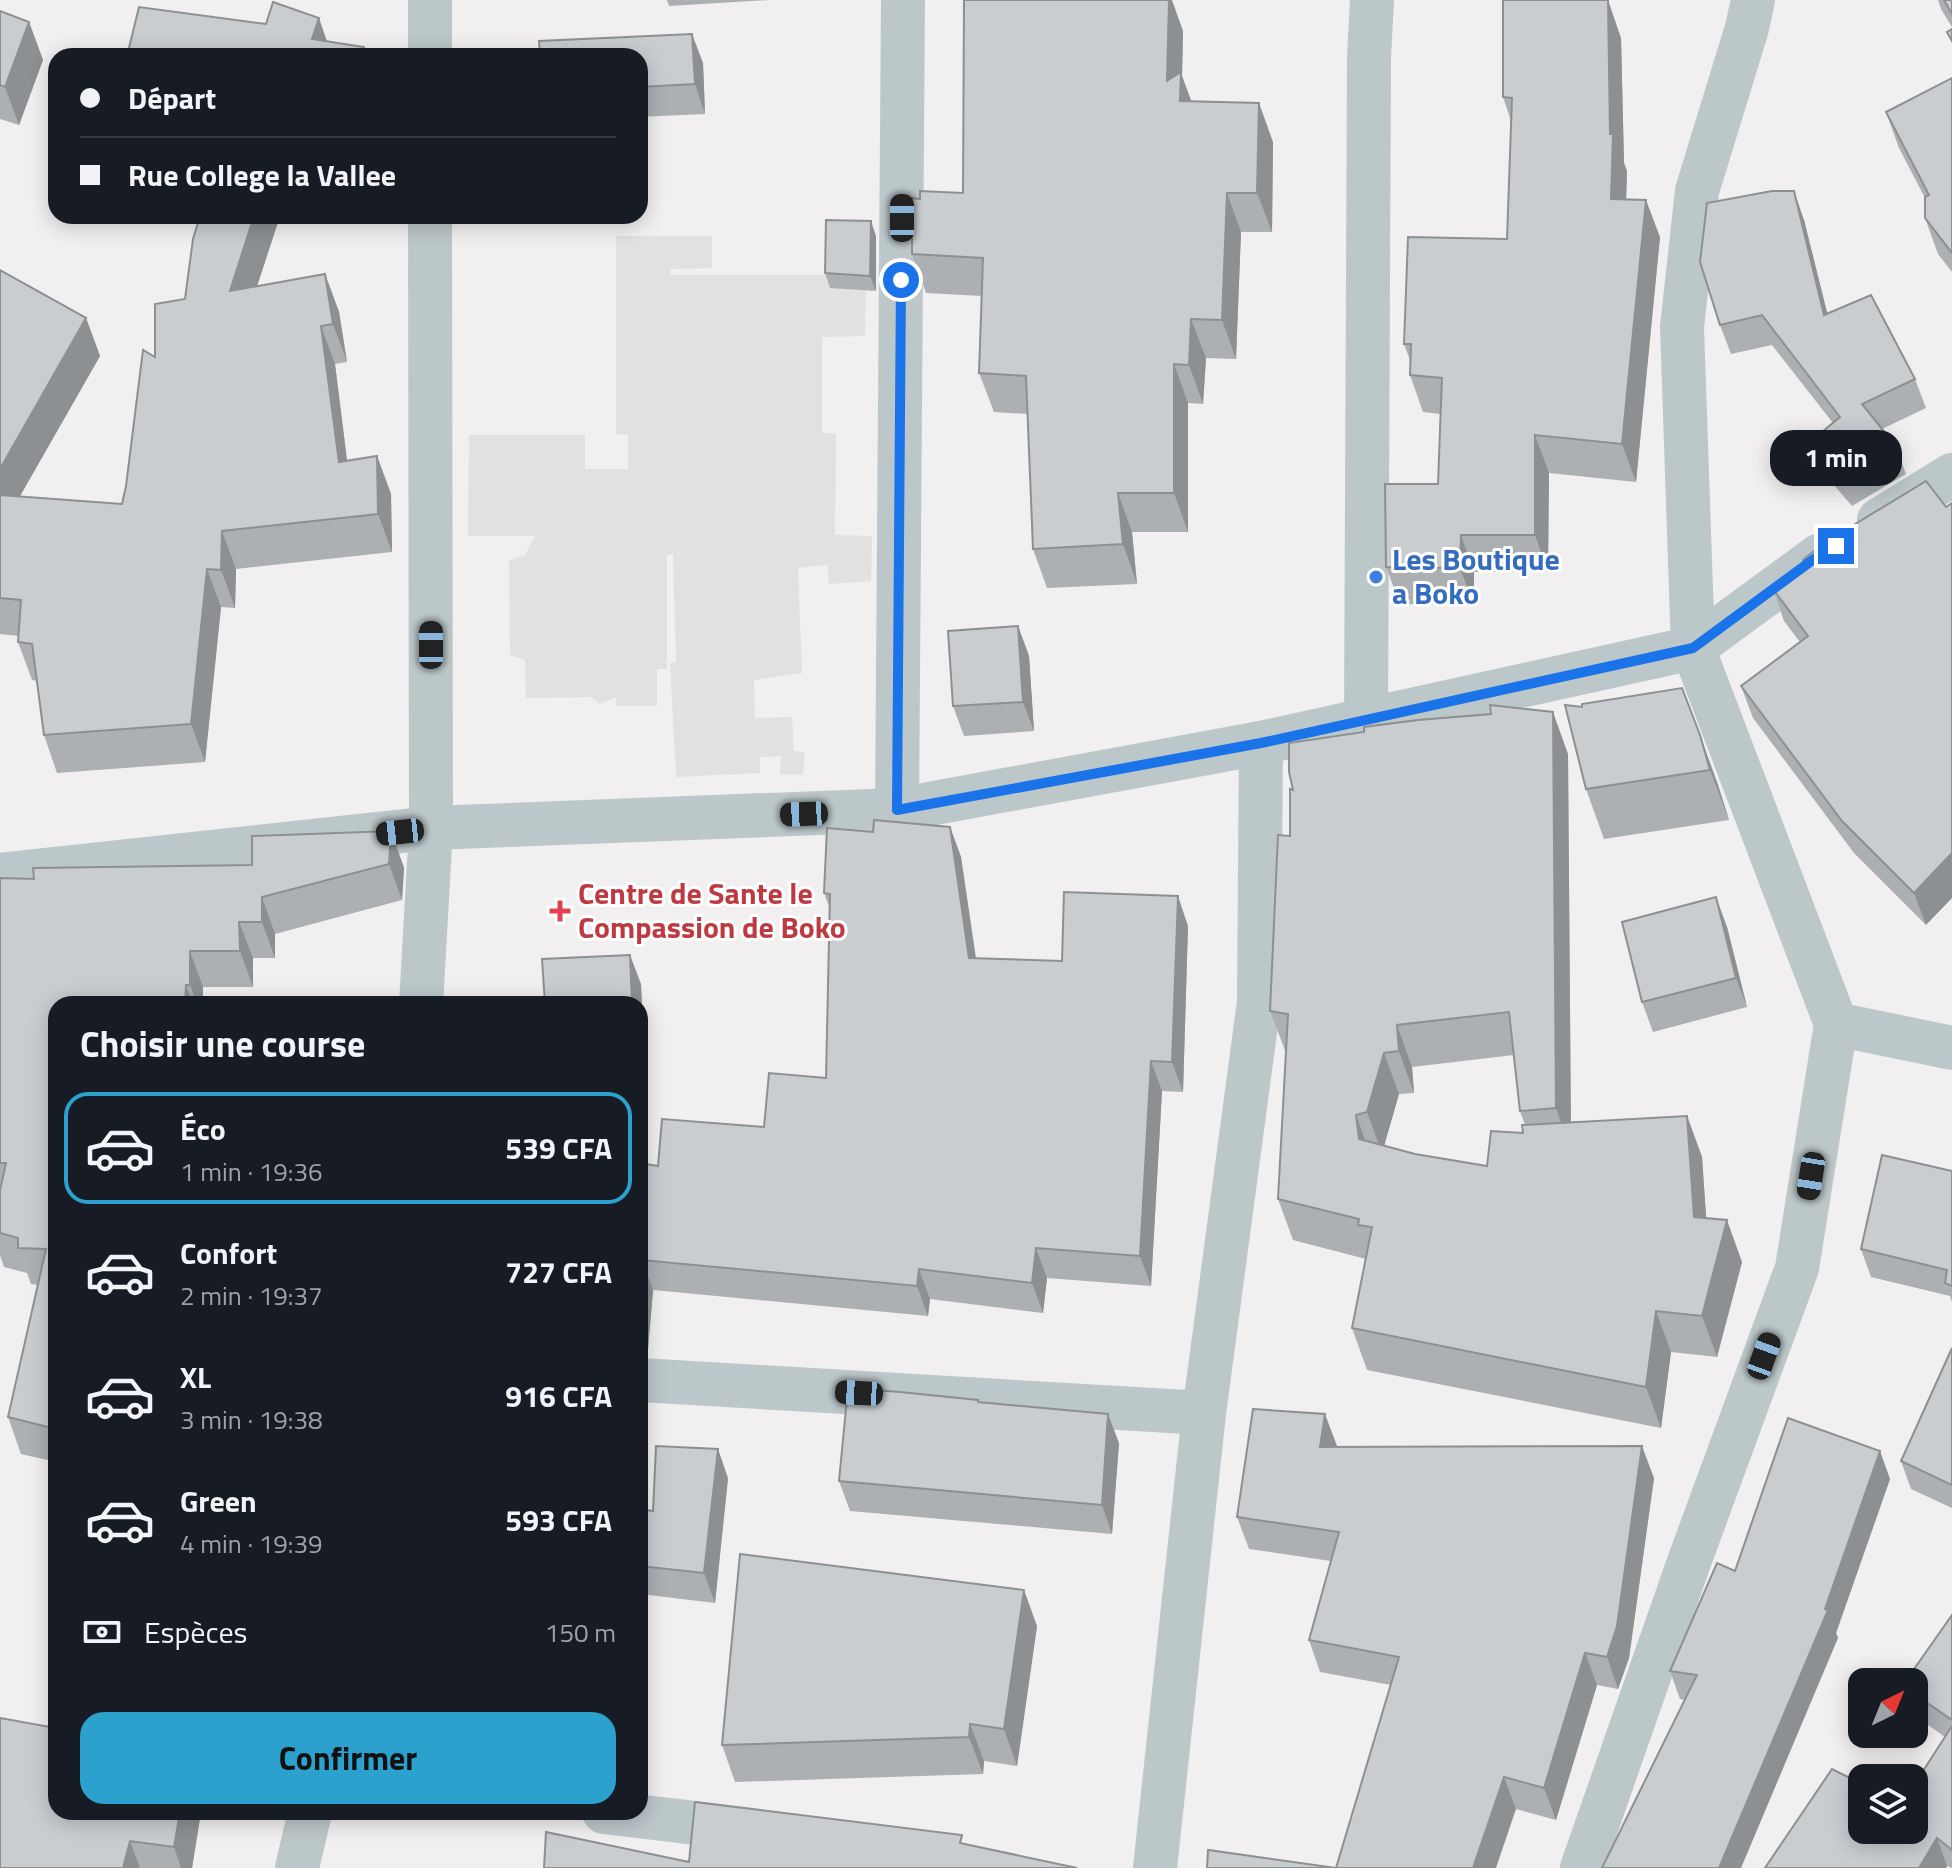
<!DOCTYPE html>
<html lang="fr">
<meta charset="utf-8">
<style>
body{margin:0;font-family:"Titillium Web",sans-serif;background:#242831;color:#f1f3f6;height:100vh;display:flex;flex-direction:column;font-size:30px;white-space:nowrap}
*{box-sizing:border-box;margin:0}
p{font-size:26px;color:#9ea1a6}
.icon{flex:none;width:44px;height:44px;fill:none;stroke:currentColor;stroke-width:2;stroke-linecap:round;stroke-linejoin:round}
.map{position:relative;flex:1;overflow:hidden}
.drawer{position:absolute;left:48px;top:996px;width:600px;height:824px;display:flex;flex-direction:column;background:#171b24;border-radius:24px;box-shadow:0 4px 20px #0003}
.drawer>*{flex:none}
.hud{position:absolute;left:48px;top:48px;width:600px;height:176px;border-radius:24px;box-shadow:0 4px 20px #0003;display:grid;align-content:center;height:176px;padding:0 32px;background:#171b24}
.needle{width:52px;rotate:43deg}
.fabs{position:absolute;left:1848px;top:1668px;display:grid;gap:16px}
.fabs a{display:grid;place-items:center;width:80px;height:80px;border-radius:16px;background:#171b24;box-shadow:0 4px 20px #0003;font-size:40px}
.end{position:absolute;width:36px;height:36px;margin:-18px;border:10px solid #1a73e8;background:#fff;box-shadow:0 0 0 4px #fff}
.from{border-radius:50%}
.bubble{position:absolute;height:56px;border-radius:24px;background:#171b24;box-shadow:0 4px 20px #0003;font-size:26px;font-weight:700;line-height:56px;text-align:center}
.car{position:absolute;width:24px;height:48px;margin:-24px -12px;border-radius:10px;box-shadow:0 0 6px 2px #0007;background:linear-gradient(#222 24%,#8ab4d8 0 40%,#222 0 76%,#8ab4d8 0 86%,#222 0)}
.hud b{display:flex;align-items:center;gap:28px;height:76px;font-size:30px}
.hud b+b{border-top:2px solid #363941}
.hud i{width:20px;height:20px;background:#f1f3f6}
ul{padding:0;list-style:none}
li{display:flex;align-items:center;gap:24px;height:112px;margin:0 16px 12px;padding:0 16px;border:4px solid transparent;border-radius:24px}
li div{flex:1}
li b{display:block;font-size:30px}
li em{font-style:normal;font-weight:700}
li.current{border-color:#2ca1ce}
li>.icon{width:72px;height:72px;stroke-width:1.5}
h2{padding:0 32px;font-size:36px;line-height:96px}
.pay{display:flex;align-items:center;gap:20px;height:88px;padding:0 32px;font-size:30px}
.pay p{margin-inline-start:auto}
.cta{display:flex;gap:16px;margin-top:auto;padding:16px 32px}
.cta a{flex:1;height:92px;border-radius:24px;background:#2ca1ce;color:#111;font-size:32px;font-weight:700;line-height:92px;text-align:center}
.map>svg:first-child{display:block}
.education{fill:#e2e0e1}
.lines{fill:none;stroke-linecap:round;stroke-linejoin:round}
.street{stroke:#bcc7ca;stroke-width:44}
.wall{fill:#adb0b3;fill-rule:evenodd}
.shaded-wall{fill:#8d9092}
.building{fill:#c9cdd0;stroke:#8d9092;stroke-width:2}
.route{stroke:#1a73e8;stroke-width:10}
.shop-dot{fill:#3f7fe0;stroke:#fff;stroke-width:3}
.health-dot{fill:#e0444e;stroke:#fff;stroke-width:3}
.labels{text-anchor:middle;stroke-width:6;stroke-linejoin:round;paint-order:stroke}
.shop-label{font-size:30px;font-weight:bold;fill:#366cbe;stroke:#fff;text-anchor:start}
.health-label{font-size:30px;font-weight:bold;fill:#be3a42;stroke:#fff;text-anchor:start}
</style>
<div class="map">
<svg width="1952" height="1868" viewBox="0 0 1952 1868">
<rect width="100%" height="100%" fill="#f1efef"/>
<!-- education -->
<path class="education" d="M616 236H712V268L670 269V275H866L865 336 822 337V433H836L835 535 872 536 871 581 829 584 827 565 798 568 802 673 754 680 755 718 792 717 794 751 805 752 803 775 780 774 781 756 760 757V773L676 777 670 663 676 662 673 554 667 555V669H657V706H616V697L600 704 591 697 526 698 525 660 510 655 509 561 525 555 535 536H468L469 435H585V469H628V435L616 434Z"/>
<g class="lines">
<!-- street -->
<g class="street">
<path d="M430 0V56"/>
<path d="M1879 520 1952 475"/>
<path d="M1366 721 1369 58 1372 0"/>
<path d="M897 810 903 0"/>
<path d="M0 875 431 828 897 810 1261 743 1693 648 1820 555"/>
<path d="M421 1004 431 828 430 216"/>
<path d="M1836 1024 1952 1048"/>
<path d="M640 1380 1204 1413"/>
<path d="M604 1812 753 1830"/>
<path d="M297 1868 310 1812"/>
<path d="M1155 1868 1204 1413 1259 1002 1261 743"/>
<path d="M1582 1868 1689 1562 1797 1268 1836 1024 1693 648 1682 327 1697 191 1747 28 1753 0"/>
</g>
</g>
<!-- wall -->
<g class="wall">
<path d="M667 0H770L669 6Z"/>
<path d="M1938 0H1952V27L1941 9Z"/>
<path d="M0 11 29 22 43 60 19 125 0 119Z"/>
<path d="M1183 31 1182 76 1191 101 1273 142 1272 232H1241L1236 359 1206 358 1203 404 1188 403V532H1132L1137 584 1047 588 1033 549 1028 414 994 412 979 373 982 296 926 293 912 254 920 199 963 193Z"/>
<path d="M1621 38 1624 163 1627 171 1626 199 1660 237 1636 482 1549 473 1548 572H1474V605L1400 604 1386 567 1438 484 1440 414 1423 412 1410 375V360L1404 344 1507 239 1511 121 1503 97Z"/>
<path d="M640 56 703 63 705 114 640 117Z"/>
<path d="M1952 78V272L1938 254 1925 218V198L1899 148 1886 112Z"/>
<path d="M200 216H280L257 286 325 274 339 312 347 362 335 364 347 461 377 456 391 494 392 552 236 569 235 608 221 607 205 762 57 773 44 735 37 681 32 680 18 642 19 636 0 634V270L86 318 100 356 20 496 122 504 155 357 185 299Z"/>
<path d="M1804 220 1827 314 1915 379 1926 408 1882 429 1895 445 1906 474 1852 506 1821 470 1811 441 1833 423 1772 345 1731 354 1720 325Z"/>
<path d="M876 236V291L830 288 825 273Z"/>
<path d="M1824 543 1926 925 1854 853 1753 718 1741 686 1800 642 1784 621 1773 589 1804 565 1803 560Z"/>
<path d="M1018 626 1029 656 1034 731 964 736 953 706Z"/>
<path d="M1682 688 1718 785 1729 820 1604 839 1586 789 1582 707Z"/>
<path d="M1568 754 1571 1122 1687 1116 1702 1157 1706 1218 1742 1262 1717 1357 1671 1352 1661 1428 1367 1370 1352 1328 1366 1259 1293 1240 1278 1199 1286 1053 1270 1011 1290 836ZM1514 1055 1520 1111 1525 1125 1523 1133 1487 1166 1415 1154 1384 1146 1399 1094 1414 1093 1412 1067Z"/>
<path d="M950 827 961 857 976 958 1062 961 1188 926 1183 1092 1162 1091 1151 1286 1047 1278 1043 1313 930 1299 928 1316 653 1290 648 1349 640 1348V1163L658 1166 764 1127 826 1078 830 909 824 893 873 832Z"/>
<path d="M391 831 404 868 402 900 275 934V958H253V987H203V1004H56V1462L21 1454 8 1417 38 1285 31 1284 27 1273 4 1267 0 1255V878L34 879 252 865Z"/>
<path d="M1727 927 1747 1007 1653 1032 1642 1002Z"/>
<path d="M641 984 644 1056H640V1004Z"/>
<path d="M1952 1171V1302L1950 1296 1871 1277 1861 1249Z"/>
<path d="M1952 1348V1508L1911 1489 1901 1461Z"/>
<path d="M1119 1443 1112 1534 850 1511 839 1481Z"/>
<path d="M1337 1447 1654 1478 1629 1658 1618 1689 1597 1685 1556 1820 1516 1809 1336 1868 1391 1685 1320 1672 1309 1640 1331 1561 1249 1549 1237 1517Z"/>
<path d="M728 1478 715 1603 640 1594V1509L653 1511Z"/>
<path d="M1890 1479 1836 1633 1838 1638 1685 1700 1680 1699 1670 1671 1735 1571Z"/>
<path d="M1952 1615V1868L1947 1866 1946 1868H1765L1914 1830 1945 1737 1914 1715V1682Z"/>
<path d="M1037 1626 1017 1766 984 1761 983 1774 735 1782 722 1745Z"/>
<path d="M56 1812H201L192 1868H0Z"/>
</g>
<!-- shaded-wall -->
<g class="shaded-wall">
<path d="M1169 0H1172L1183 31 1182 76 1195 111 1182 105 1167 81Z"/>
<path d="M1608 0 1621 38 1624 163 1627 171 1625 236 1611 199Z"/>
<path d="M319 18 332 56 312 39Z"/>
<path d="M29 22 43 60 19 125 5 87Z"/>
<path d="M692 34 703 63 705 114 695 84Z"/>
<path d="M1259 103 1273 142 1272 232 1257 193Z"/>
<path d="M1794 191 1804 220 1835 344 1824 315Z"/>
<path d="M1227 193 1241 232 1236 359 1222 320Z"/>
<path d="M1646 200 1660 237 1636 482 1622 444Z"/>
<path d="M254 216H280L243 329 230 291Z"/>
<path d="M871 221 876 236V291L870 276Z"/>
<path d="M325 274 339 312 347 362 333 324Z"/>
<path d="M86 318 100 356 0 531V469Z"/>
<path d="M1191 319 1206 358 1203 404 1189 365Z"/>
<path d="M321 326 335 364 352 500 339 462Z"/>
<path d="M1174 364 1188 403V532L1174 493Z"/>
<path d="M1535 435 1549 473 1548 572 1535 535Z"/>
<path d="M377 456 391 494 392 552 378 514Z"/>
<path d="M1118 493 1132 532 1137 584 1123 544Z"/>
<path d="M222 531 236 569 235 608 221 570Z"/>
<path d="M1461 535 1474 572V605L1460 568Z"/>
<path d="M207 569 221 607 205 762 191 724Z"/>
<path d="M1018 626 1029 656 1034 731 1023 702Z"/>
<path d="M1553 712 1568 754 1571 1150 1556 1108Z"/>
<path d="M1700 735 1718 785 1729 820 1710 770Z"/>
<path d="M950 827 961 857 980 988 969 958Z"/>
<path d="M391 831 404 868 402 900 389 864Z"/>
<path d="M1952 853V898L1926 925 1914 893Z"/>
<path d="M1178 896 1188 926 1183 1092 1172 1062Z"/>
<path d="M262 897 275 934V958L262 922Z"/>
<path d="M1716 897 1727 927 1747 1007 1736 978Z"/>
<path d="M239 922 253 958V987L240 951Z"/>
<path d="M190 951 203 987V1004H197L190 985Z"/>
<path d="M630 955 641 984 644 1056 640 1045V1004H632Z"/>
<path d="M186 985 193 1004H185Z"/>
<path d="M1397 1025 1412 1067 1414 1093 1399 1051Z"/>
<path d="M1384 1053 1399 1094 1382 1153 1367 1112Z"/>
<path d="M1151 1061 1162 1091 1151 1286 1140 1256Z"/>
<path d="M1356 1115 1371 1156 1359 1139Z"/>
<path d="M1687 1116 1702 1157 1709 1258 1694 1217Z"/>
<path d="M1727 1220 1742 1262 1717 1357 1702 1316Z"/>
<path d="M1036 1248 1047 1278 1043 1313 1032 1283Z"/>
<path d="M642 1260 653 1290 648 1349 640 1328V1286Z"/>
<path d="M919 1269 930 1299 928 1316 917 1286Z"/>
<path d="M1656 1311 1671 1352 1661 1428 1646 1387Z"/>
<path d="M1108 1414 1119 1443 1112 1534 1102 1505Z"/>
<path d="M1325 1414 1337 1446 1320 1447Z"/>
<path d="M1642 1446 1654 1478 1629 1658 1618 1689 1607 1657Z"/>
<path d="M718 1449 728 1478 715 1603 704 1573Z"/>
<path d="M1880 1451 1890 1479 1836 1633 1838 1638 1741 1868H1719L1825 1609Z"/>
<path d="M1024 1590 1037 1626 1017 1766 1004 1729Z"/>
<path d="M1585 1653 1597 1685 1556 1820 1544 1788Z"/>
<path d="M970 1724 984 1761 983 1774 969 1737Z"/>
<path d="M1504 1777 1516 1809 1496 1868H1473Z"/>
<path d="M180 1812H201L192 1868H181L174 1847Z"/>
<path d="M1937 1838 1947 1866 1946 1868H1919Z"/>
<path d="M130 1841 140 1868H123Z"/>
</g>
<!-- building -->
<g class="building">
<path d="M964 0H1169L1167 81 1181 72 1180 101 1259 103 1257 193H1227L1222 320 1191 319 1189 365 1174 364V493H1118L1123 544 1033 549 1026 376 979 373 983 258 912 254V198L920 199V191L963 193Z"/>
<path d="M1503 0H1608L1610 134H1613L1611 199 1646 200 1622 444 1535 435V535H1461L1460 568 1386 567 1385 484H1438L1442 378 1410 375 1411 344H1404L1408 237 1507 239 1512 98 1503 97Z"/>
<path d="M1944 0H1952V14Z"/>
<path d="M273 2 319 18 312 39 364 47V56H127L139 7 266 24Z"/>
<path d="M0 11 29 22 5 87 0 85Z"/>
<path d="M1952 29V41L1947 32Z"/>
<path d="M692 34 695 84 640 87V56H540L539 41Z"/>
<path d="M1952 78V253L1925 218V197L1929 195 1886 112Z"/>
<path d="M1772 191H1794L1824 315 1871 295 1915 379 1862 404 1895 445 1842 477 1811 441 1840 417 1762 315 1720 325 1700 262 1707 203Z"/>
<path d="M200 216H254L230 291 325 274 333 324 321 326 339 462 377 456 378 514 222 531 221 570 207 569 191 724 44 735 32 644 18 642 21 600 0 598V495L122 504 126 486 143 350 155 357V304L185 299 193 239Z"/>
<path d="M826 220 871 221 870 276 825 273Z"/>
<path d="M0 270 86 318 0 469Z"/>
<path d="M1926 481 1946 507 1952 503V853L1914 893 1842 821 1741 686 1808 636 1773 589 1806 564 1803 560 1824 543Z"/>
<path d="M1018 626 1023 702 953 706 948 631Z"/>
<path d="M1682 688 1700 735 1710 770 1586 789 1565 705 1582 707V704Z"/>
<path d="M1490 705 1553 712 1556 1108 1520 1111 1509 1012 1397 1025 1399 1051 1384 1053 1367 1112 1356 1115 1359 1139 1415 1154 1487 1166 1491 1131 1523 1133 1522 1125 1687 1116 1694 1217 1727 1220 1702 1316 1656 1311 1646 1387 1352 1328 1372 1227 1358 1225 1359 1219 1278 1199 1288 1014 1270 1011 1278 835 1290 836V789L1293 790 1289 772V743L1364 732V727L1418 720 1491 714Z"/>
<path d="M874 820 950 827 969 958 1062 961 1064 892 1178 896 1172 1062 1151 1061 1140 1256 1036 1248 1032 1283 919 1269 917 1286 642 1260 640 1286V1163L658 1166 662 1119 764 1127 769 1073 826 1078 830 894 824 893 827 828 873 832Z"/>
<path d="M391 831 389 864 262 897V922H239L240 951H190V985H186L185 1004H56V1429L8 1417 46 1249 18 1248V1238L0 1233V1190L6 1163H0V878L34 879 33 868 252 865V836Z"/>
<path d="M1716 897 1736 978 1642 1002 1622 922Z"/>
<path d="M630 955 632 1004H545L542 959Z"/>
<path d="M1882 1155 1952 1171V1286L1945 1283 1947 1270 1861 1249Z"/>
<path d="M1952 1348V1485L1901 1461Z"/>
<path d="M848 1388 900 1392 978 1400V1402L1108 1414 1102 1505 839 1481Z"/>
<path d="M1253 1409 1325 1414 1320 1447 1642 1446 1617 1626 1607 1657 1585 1653 1544 1788 1504 1777 1473 1868H1207L1208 1850 1336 1868 1399 1657 1309 1640 1339 1532 1237 1517Z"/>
<path d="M1788 1418 1880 1451 1825 1609 1828 1610 1719 1868H1602L1697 1675 1670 1671 1717 1563 1735 1571Z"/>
<path d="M656 1446 718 1449 704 1573 640 1566V1509L653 1511Z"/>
<path d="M740 1554 1024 1590 1004 1729 970 1724 969 1737 722 1745Z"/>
<path d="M1952 1615V1720L1914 1694V1682H1905Z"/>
<path d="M0 1718 56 1728V1812H180L174 1847 130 1841 123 1868H0Z"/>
<path d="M1952 1726V1850L1937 1838 1919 1868H1765L1832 1769 1862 1784V1830H1914V1785Z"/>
<path d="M695 1802 962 1835 960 1843 1077 1868H544L546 1832 689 1862Z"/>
</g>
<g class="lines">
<!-- route -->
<path class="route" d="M901 280 897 810 1261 743 1693 648 1814 559 1836 546"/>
</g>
<!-- markers -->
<circle class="shop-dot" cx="1376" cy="577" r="8"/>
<path class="health-dot" d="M556 899h8v8h8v8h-8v8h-8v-8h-8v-8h8z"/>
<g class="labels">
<!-- shop labels -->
<g class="shop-label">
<text x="1392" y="570">Les Boutique<tspan x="1392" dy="34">a Boko</tspan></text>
</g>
<!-- health labels -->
<g class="health-label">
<text x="578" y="904">Centre de Sante le<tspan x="578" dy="34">Compassion de Boko</tspan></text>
</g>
</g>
</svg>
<div class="fabs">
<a><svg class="needle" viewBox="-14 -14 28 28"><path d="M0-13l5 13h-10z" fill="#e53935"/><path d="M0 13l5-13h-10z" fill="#9ea1a6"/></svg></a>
<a><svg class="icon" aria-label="layers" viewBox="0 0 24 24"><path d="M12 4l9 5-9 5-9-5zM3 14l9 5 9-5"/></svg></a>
</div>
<i class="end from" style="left:901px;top:280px"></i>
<i class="end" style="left:1836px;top:546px"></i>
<div class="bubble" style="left:1770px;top:430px;width:132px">1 min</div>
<i class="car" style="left:902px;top:218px;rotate:0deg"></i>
<i class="car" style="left:431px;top:645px;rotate:0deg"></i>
<i class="car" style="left:804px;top:814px;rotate:268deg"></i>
<i class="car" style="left:400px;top:832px;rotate:264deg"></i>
<i class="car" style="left:1811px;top:1176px;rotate:189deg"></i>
<i class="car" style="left:1764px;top:1356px;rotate:20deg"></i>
<i class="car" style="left:859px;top:1393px;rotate:273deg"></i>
<div class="hud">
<b><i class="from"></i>Départ</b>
<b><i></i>Rue College la Vallee</b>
</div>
<section class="drawer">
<h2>Choisir une course</h2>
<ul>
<li class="current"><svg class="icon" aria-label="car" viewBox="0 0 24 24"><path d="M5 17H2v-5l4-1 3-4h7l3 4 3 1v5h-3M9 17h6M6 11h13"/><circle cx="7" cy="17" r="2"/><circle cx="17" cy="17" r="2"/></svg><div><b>Éco</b><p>1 min · 19:36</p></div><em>539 CFA</em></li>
<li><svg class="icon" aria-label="car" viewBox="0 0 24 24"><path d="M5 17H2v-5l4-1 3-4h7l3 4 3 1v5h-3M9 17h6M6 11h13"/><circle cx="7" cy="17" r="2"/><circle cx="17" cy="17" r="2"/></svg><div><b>Confort</b><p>2 min · 19:37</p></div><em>727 CFA</em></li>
<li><svg class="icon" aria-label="car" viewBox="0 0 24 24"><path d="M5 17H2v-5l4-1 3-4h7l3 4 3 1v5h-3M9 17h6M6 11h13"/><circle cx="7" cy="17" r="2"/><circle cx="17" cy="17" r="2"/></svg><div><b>XL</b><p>3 min · 19:38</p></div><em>916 CFA</em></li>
<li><svg class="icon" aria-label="car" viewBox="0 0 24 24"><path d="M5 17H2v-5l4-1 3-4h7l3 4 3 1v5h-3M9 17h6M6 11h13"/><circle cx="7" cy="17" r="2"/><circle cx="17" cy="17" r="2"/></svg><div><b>Green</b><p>4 min · 19:39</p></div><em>593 CFA</em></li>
</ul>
<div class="pay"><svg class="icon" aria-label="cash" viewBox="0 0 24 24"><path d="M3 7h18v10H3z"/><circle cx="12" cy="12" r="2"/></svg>Espèces<p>150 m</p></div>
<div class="cta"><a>Confirmer</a></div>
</section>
</div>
